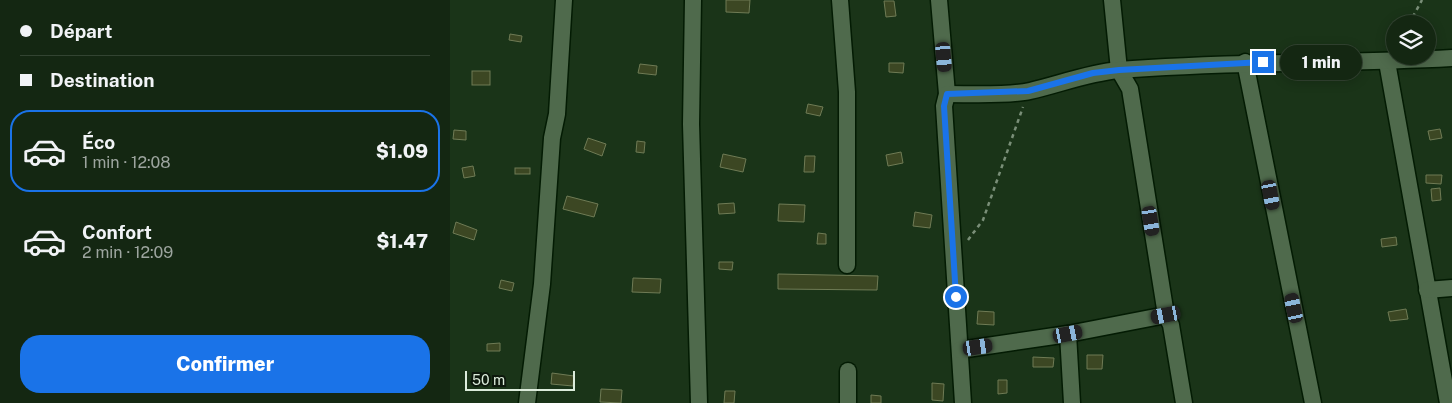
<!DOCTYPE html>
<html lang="fr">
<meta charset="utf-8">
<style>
body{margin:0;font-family:"Public Sans",sans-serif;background:#1d2f1b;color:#f1f3f6;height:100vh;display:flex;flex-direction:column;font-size:19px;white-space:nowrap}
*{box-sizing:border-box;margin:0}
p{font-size:16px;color:#9da59f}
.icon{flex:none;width:28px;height:28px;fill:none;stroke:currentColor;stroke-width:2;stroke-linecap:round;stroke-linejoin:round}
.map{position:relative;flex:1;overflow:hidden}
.sheet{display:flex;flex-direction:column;background:#142712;width:450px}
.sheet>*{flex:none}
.banner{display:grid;align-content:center;height:110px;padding:0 20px;background:#142712}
.buttons{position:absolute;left:936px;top:15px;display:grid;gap:10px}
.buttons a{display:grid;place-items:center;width:50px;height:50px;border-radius:50%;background:#142712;box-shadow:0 2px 12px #0003,0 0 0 1px #334432;font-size:25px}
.scale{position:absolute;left:15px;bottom:12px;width:110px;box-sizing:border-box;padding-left:5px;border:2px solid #dcecdb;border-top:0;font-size:14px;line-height:18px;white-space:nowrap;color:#dcecdb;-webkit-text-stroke:4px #0d180c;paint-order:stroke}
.end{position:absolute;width:22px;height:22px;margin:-11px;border:6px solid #1a73e8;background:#fff;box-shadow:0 0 0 2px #fff}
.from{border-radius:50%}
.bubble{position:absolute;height:35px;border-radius:18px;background:#142712;box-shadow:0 2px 12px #0003,0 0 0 1px #334432;font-size:16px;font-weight:800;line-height:35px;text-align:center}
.car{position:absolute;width:15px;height:30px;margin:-15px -8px;border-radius:6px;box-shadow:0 0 4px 1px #0007;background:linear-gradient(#222 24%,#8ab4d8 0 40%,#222 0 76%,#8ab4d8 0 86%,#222 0)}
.banner b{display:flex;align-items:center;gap:18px;height:48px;font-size:19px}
.banner b+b{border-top:1px solid #334432}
.banner i{width:12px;height:12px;background:#f1f3f6}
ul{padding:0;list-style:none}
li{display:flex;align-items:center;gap:15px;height:82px;margin:0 10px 8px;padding:0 10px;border:2px solid transparent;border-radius:20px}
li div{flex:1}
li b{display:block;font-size:19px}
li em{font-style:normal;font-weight:800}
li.current{border-color:#1a73e8}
li>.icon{width:45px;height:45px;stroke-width:1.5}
.action{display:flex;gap:10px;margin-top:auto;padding:10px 20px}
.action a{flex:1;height:58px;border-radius:20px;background:#1a73e8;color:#fff;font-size:20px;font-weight:800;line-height:58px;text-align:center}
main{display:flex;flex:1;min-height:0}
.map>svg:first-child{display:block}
.building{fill:#3c4723;stroke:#6f7b55}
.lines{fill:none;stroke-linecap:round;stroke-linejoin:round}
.minor-casing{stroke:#031b03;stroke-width:19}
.path{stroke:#7a8f78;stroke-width:2.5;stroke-dasharray:4 4;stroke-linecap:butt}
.minor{stroke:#4f6a4c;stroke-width:16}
.route{stroke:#1a73e8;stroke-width:6}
</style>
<main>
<section class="sheet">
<div class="banner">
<b><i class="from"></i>Départ</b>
<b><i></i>Destination</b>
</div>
<ul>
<li class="current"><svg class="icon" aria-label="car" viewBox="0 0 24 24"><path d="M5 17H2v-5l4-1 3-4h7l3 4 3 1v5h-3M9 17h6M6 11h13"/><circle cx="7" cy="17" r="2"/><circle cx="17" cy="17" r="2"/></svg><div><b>Éco</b><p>1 min · 12:08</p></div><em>$1.09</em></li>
<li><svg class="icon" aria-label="car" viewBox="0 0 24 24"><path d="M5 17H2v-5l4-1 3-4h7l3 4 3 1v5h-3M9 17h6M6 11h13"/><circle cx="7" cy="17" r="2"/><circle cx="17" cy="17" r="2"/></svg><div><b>Confort</b><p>2 min · 12:09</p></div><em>$1.47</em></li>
</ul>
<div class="action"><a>Confirmer</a></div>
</section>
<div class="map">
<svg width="1002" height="403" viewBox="0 0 1002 403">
<rect width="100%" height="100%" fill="#1a3418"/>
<!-- building -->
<g class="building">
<path d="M276 0H300L299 13 276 12Z"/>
<path d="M434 1H444L446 16 436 17Z"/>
<path d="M60 34 72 36 71 42 59 40Z"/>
<path d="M439 63H454L453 73 439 72Z"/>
<path d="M190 64 207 66 206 75 188 73Z"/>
<rect x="22" y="71" width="18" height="14"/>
<path d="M358 104 373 107 370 116 356 113Z"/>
<path d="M990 129 992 138 980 140 978 131Z"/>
<path d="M4 130 16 131V140L3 139Z"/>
<path d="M138 138 156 144 152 156 134 149Z"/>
<path d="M187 141 195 142 194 153 186 152Z"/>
<path d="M451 152 453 163 438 166 436 155Z"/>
<path d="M273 154 296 159 293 172 270 167Z"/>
<path d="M355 156H365L364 172H354Z"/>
<path d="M23 166 25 176 14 178 12 168Z"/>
<rect x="65" y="168" width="15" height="6"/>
<path d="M976 175H992L991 184 976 183Z"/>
<path d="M990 188 991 200 982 201 981 189Z"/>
<path d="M117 196 148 204 144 217 113 209Z"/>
<path d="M284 203 285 213 269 214 268 204Z"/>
<path d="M329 204 355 205 354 222 328 221Z"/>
<path d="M465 212 482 215 480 228 463 226Z"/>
<path d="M6 222 27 230 24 240 3 233Z"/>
<path d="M368 233 376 234V244H367Z"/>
<path d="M946 237 947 245 932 247 931 239Z"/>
<path d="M269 262H283L282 270 269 269Z"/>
<path d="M328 274 428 276 427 290 328 289Z"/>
<path d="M183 278 211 279 210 293 182 292Z"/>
<path d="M51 280 64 283 62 291 49 288Z"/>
<path d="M956 309 958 319 940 321 938 312Z"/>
<path d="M528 311 544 312V325L527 324Z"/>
<path d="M50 343V351H37V344Z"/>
<path d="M637 355H653L652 369H637Z"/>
<path d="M583 357 604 358 603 367H583Z"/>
<path d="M102 373 124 376 123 386 101 384Z"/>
<path d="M548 380H557V393L548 394Z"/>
<path d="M482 383 494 384 493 401 482 400Z"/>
<path d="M151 389 172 390 171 403 150 402Z"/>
<path d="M275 391H285L284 403H274Z"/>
<path d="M421 395 431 396V403H421Z"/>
</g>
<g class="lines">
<defs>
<g id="minor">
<path d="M243 0 241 124 249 403"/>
<path d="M390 0 397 92V265"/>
<path d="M489 0 497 94 494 106 513 403"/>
<path d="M662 0 669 70 680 89 716 315 721 325 734 403"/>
<path d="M795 62 863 403"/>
<path d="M937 62 998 403"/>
<path d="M497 94C521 94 558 96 580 91 610 84 638 73 669 70 780 61 891 64 1002 58"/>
<path d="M977 290 1002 288"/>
<path d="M618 334 622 403"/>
<path d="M510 350 618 334 716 315"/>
<path d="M398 371V403"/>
<path d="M77 403 92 284 102 138 107 114 114 0"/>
</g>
</defs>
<!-- minor casing -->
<use href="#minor" class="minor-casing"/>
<!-- path -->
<g class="path">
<path d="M959 24 972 0"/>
<path d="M518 240 533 220 573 107"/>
</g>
<!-- minor -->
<use href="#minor" class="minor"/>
</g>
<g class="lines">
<!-- route -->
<path class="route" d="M506 297 494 106 497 94 578 91 643 73 669 70 813 62"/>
</g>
</svg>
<div class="buttons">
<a><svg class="icon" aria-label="layers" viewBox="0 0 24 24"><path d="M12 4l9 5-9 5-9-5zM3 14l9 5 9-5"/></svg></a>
</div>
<div class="scale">50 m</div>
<i class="end from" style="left:506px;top:297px"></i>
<i class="end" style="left:813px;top:62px"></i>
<div class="bubble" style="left:830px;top:45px;width:82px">1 min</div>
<i class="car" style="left:494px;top:57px;rotate:175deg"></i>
<i class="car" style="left:821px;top:195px;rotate:169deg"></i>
<i class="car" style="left:701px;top:221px;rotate:171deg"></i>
<i class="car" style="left:844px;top:308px;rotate:348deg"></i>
<i class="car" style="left:716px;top:315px;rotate:259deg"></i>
<i class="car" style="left:618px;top:334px;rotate:79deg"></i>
<i class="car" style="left:528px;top:347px;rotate:82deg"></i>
</div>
</main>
